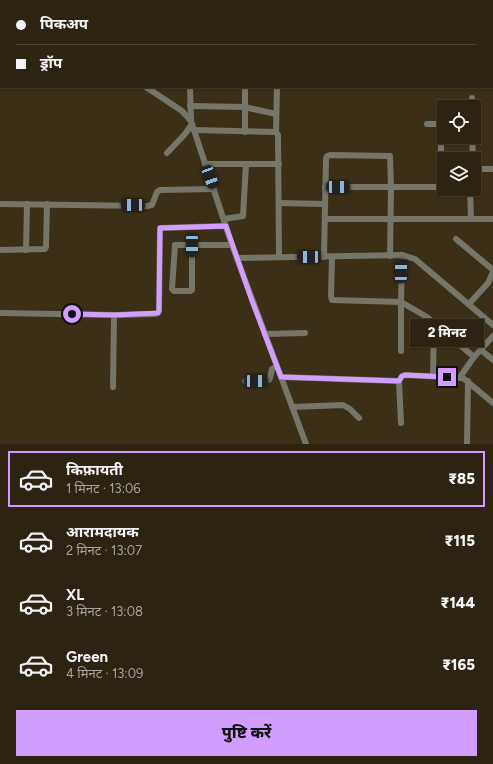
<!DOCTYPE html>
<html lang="hi">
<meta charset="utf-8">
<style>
body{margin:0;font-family:Figtree,"Noto Sans Devanagari",sans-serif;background:#352b1b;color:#f1f3f6;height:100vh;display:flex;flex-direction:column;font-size:15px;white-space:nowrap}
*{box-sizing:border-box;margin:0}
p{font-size:13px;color:#a7a49f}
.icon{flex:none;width:22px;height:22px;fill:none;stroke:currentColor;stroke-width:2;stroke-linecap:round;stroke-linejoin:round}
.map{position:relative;height:444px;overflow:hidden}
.drawer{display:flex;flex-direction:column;background:#2d2312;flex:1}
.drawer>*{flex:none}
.guide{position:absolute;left:0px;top:0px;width:493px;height:88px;box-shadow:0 1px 3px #0004,0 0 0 1px #484032;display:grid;align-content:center;height:88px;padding:0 16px;background:#2d2312}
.fabs{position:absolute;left:437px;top:100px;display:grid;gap:8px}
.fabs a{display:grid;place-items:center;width:44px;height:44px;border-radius:0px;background:#2d2312;box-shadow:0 1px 3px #0004,0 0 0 1px #484032;font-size:20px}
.end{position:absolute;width:18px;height:18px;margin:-9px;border:5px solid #d19dfe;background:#111;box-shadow:0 0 0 2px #111}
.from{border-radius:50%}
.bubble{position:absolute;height:28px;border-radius:0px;background:#2d2312;box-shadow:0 1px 3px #0004,0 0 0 1px #484032;font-size:13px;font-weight:800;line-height:28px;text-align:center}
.car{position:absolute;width:12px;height:24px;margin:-12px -6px;border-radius:5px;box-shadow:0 0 3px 1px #0007;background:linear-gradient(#222 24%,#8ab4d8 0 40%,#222 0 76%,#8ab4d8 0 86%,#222 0)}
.guide b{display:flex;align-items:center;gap:14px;height:38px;font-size:15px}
.guide b+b{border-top:1px solid #484032}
.guide i{width:10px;height:10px;background:#f1f3f6}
ul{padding:7px 0 0;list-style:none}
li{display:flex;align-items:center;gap:12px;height:56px;margin:0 8px 6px;padding:0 8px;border:2px solid transparent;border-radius:0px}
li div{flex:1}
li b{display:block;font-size:15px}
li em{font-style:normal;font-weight:800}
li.selected{border-color:#d19dfe}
li>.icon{width:36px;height:36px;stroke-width:1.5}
.primary-button{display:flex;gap:8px;margin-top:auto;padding:8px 16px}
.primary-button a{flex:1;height:46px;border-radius:0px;background:#d19dfe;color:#111;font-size:16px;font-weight:800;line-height:46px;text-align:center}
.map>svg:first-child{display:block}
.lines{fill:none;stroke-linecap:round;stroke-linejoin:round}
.minor{stroke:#757569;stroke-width:6}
.route{stroke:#d19dfe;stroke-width:5}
</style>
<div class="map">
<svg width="493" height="444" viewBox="0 0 493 444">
<rect width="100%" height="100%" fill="#3c2f18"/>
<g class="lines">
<!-- minor -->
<g class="minor">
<path d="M44 0 45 1"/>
<path d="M174 0V1"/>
<path d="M235 0 236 1"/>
<path d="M440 0V1"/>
<path d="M94 1V0"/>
<path d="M120 1 121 0"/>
<path d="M143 1V0"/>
<path d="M270 1 271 0"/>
<path d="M146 87 182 111 191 121 232 245 306 444"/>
<path d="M190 87 191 121"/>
<path d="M277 87 276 132 278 135 279 257"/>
<path d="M245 88V132"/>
<path d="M472 98V107"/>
<path d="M190 106 244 107 276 114"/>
<path d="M427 124H443"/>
<path d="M194 130 276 132"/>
<path d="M472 137 473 159"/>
<path d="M167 153 185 134 192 124"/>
<path d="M205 164H279"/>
<path d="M474 169H493"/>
<path d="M325 187H444"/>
<path d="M441 187V124"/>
<path d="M470 189 471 219"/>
<path d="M279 203 324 204"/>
<path d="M0 204 147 206 152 205 157 192 160 190 214 189"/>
<path d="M224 219 243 216 246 164"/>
<path d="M325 219H493"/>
<path d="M456 239 493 270"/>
<path d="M192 245V290L190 291H174L172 289 175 245H232"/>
<path d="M0 250 45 249 46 247 47 204"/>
<path d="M26 250 27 204"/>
<path d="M402 255 401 302 427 317 474 357"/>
<path d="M324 257 326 159 327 156 330 155 390 156 391 187 390 256"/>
<path d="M332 257 331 296 332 300 401 302V351"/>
<path d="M237 258 402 255 415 259 493 325"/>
<path d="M469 304 488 283 493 272"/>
<path d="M0 313 115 315"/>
<path d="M265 334 305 333"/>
<path d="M481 350 493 360"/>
<path d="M433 376 434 323"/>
<path d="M281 377 399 381"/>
<path d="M460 377 474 357 493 336"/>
<path d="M245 381 269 380 270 378 272 369 277 366"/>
<path d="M113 387 114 315 154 314 158 313 159 311 160 228 226 226"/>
<path d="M292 407 343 405 350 409 359 418"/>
<path d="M401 423 399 381 402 376 405 375 463 378 493 403"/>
<path d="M467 444 468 381"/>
</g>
</g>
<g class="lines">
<!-- route -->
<path class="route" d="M72 314 115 315 158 313 159 311 160 228 226 226 251 298 281 377 399 381 402 376 405 375 447 377"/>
</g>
</svg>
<div class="fabs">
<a><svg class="icon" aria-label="locate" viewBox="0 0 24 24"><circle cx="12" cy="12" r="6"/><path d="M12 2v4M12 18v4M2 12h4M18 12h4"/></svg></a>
<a><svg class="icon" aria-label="layers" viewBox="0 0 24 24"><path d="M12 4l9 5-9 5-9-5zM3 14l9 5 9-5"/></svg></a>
</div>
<i class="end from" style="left:72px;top:314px"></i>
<i class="end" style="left:447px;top:377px"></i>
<div class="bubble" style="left:410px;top:319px;width:74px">2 मिनट</div>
<i class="car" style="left:210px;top:177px;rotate:160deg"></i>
<i class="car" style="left:338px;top:187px;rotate:90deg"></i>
<i class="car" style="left:133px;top:205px;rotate:271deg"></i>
<i class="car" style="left:192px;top:245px;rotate:180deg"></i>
<i class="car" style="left:309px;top:257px;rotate:270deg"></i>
<i class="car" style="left:401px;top:271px;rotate:1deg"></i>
<i class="car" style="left:256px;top:381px;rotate:89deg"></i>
<div class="guide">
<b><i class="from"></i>पिकअप</b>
<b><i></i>ड्रॉप</b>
</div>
</div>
<section class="drawer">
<ul>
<li class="selected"><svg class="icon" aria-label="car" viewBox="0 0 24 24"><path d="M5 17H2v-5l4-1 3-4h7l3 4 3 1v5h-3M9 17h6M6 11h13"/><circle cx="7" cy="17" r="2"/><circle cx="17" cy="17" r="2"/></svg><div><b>किफ़ायती</b><p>1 मिनट · 13:06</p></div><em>₹85</em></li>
<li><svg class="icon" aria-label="car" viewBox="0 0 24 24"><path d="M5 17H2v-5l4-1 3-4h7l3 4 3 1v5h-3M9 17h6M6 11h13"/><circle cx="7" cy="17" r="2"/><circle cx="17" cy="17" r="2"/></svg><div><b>आरामदायक</b><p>2 मिनट · 13:07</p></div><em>₹115</em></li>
<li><svg class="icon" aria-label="car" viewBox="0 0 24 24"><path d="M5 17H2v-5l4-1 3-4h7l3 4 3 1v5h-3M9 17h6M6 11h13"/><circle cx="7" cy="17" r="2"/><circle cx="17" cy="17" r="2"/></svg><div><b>XL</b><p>3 मिनट · 13:08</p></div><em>₹144</em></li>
<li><svg class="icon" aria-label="car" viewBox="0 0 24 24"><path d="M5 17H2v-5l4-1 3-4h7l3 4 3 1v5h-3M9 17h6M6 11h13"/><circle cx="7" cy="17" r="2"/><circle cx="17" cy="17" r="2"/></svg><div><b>Green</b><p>4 मिनट · 13:09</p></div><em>₹165</em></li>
</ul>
<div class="primary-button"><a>पुष्टि करें</a></div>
</section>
